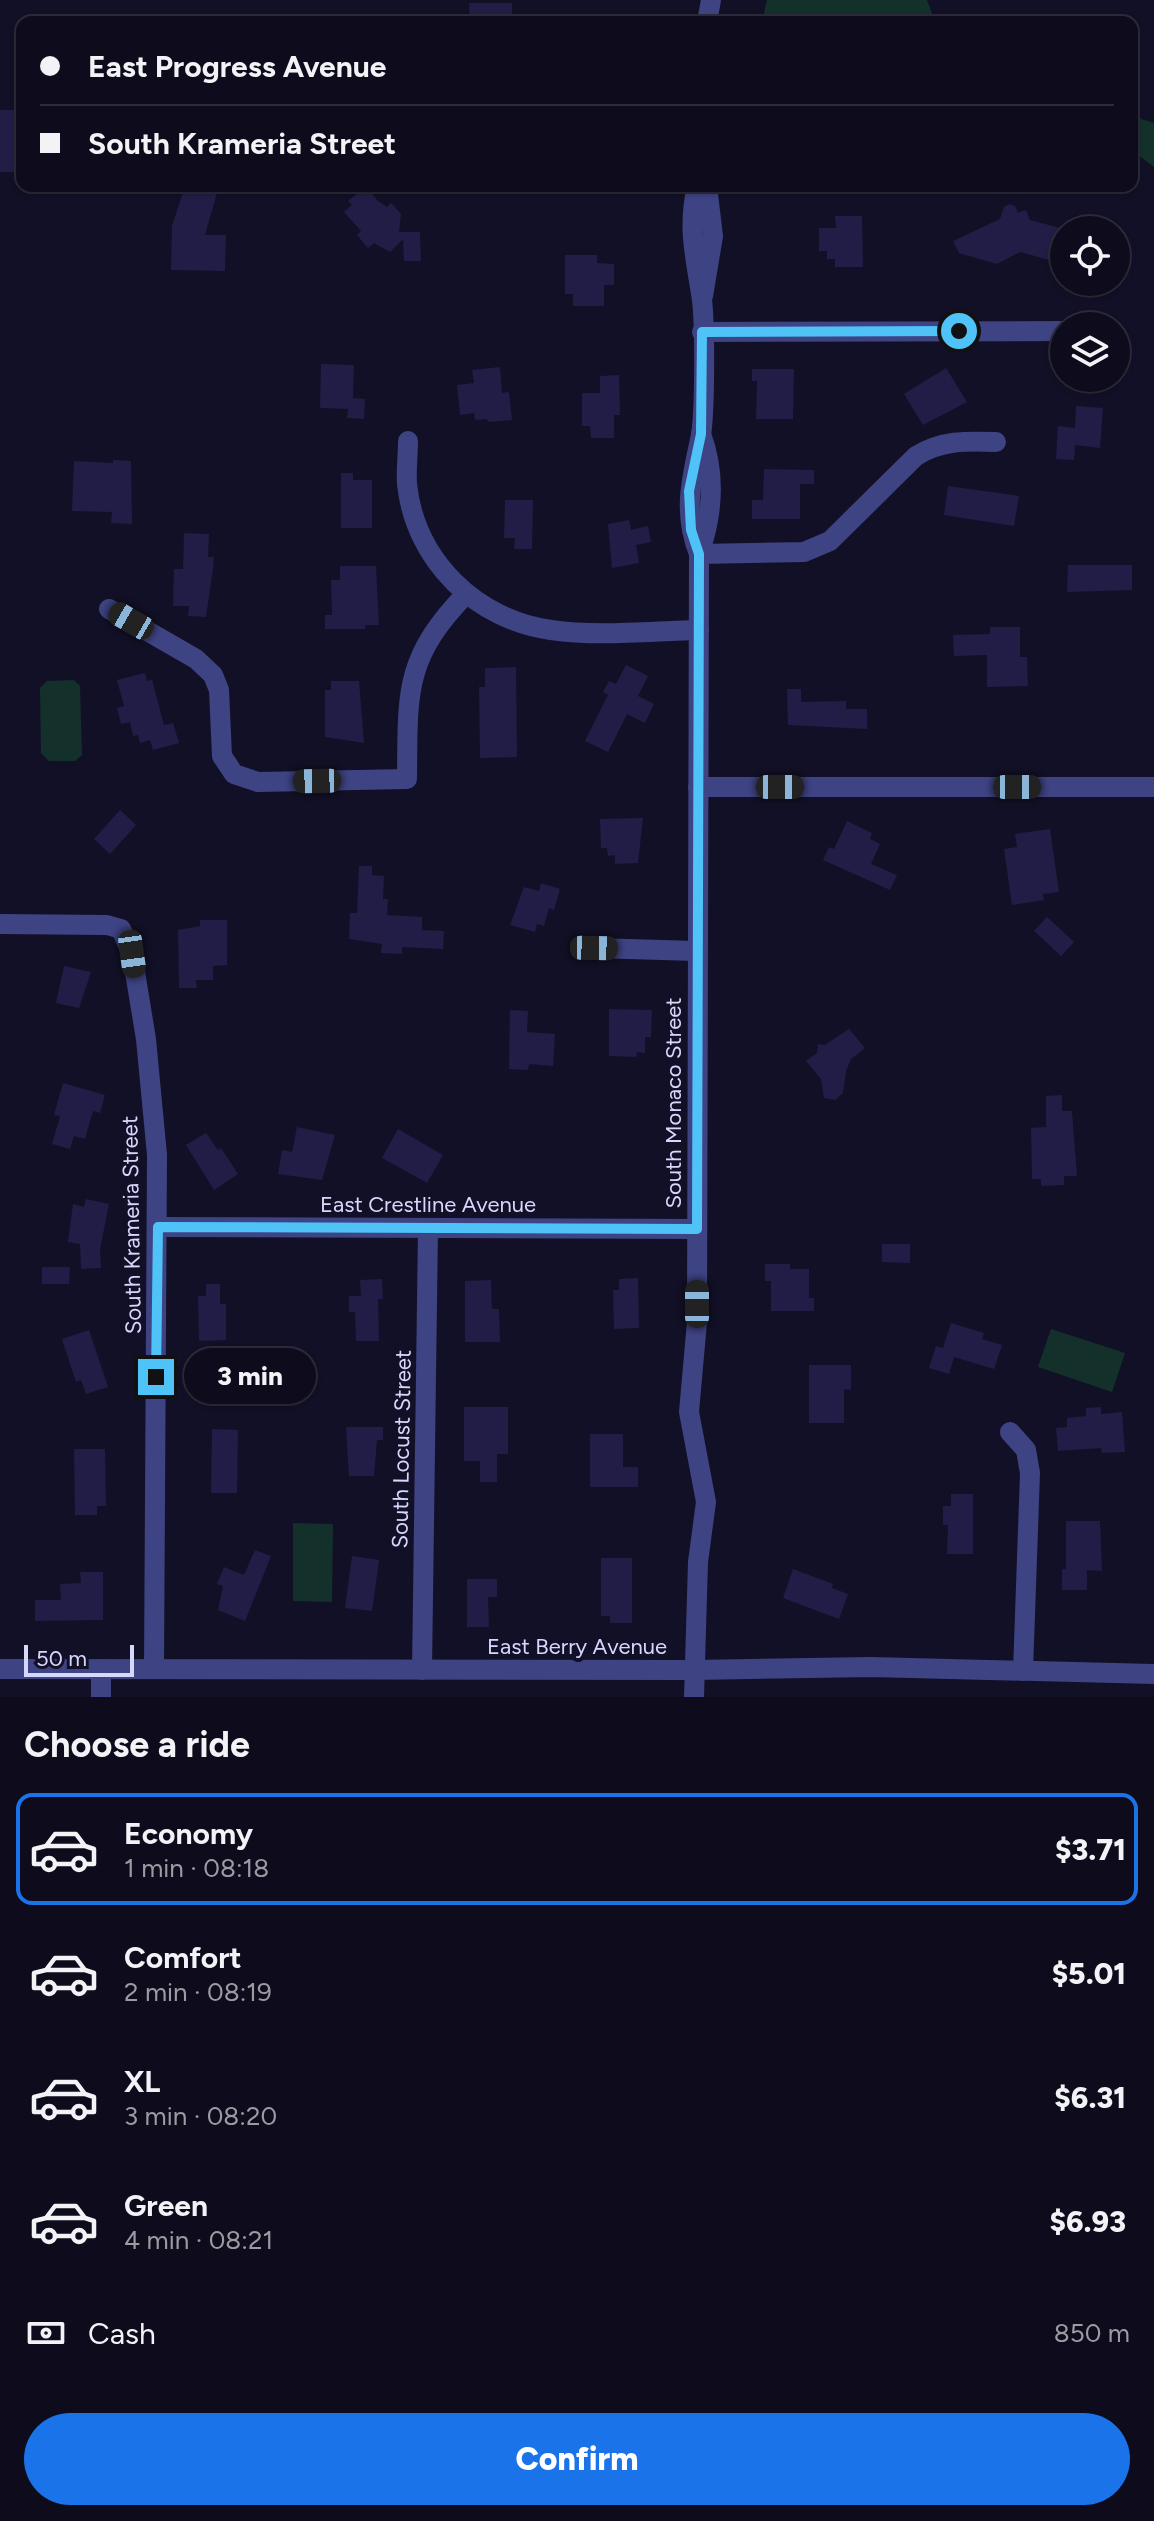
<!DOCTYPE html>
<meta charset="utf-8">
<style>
body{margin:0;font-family:Figtree,sans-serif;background:#171525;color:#f1f3f6;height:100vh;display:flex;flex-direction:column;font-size:30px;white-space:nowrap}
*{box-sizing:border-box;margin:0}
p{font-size:26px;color:#9b9ba3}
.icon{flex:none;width:44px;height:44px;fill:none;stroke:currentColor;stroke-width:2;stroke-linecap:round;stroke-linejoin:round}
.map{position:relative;height:1697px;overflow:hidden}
.drawer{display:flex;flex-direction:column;background:#0e0c1c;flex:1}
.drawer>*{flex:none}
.hud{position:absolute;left:16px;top:16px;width:1122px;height:176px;border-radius:16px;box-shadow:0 2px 6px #0004,0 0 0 2px #2e2c3b;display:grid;align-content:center;height:176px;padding:0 24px;background:#0e0c1c}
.buttons{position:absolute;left:1050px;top:216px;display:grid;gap:16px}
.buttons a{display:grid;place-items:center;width:80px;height:80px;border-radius:50%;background:#0e0c1c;box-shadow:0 2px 6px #0004,0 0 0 2px #2e2c3b;font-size:40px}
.scale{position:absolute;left:24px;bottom:20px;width:110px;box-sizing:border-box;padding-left:8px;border:4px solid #d7d7fd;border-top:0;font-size:22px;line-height:28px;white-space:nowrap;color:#d7d7fd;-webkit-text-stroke:6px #121026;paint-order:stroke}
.end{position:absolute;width:36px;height:36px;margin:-18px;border:10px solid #4fc3f7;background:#111;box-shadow:0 0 0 4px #111}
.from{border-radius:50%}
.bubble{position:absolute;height:56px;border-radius:28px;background:#0e0c1c;box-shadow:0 2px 6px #0004,0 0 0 2px #2e2c3b;font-size:26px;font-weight:800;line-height:56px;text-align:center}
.car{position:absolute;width:24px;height:48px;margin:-24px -12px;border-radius:10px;box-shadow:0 0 6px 2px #0007;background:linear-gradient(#222 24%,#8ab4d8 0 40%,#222 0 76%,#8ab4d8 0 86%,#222 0)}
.hud b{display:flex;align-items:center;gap:28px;height:76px;font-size:30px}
.hud b+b{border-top:2px solid #2e2c3b}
.hud i{width:20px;height:20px;background:#f1f3f6}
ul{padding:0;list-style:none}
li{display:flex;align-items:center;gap:24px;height:112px;margin:0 16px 12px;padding:0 8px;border:4px solid transparent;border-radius:16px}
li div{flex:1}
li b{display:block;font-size:30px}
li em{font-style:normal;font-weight:800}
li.active{border-color:#1a73e8}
li>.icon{width:72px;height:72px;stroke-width:1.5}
h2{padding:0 24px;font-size:36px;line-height:96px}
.pay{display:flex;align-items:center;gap:20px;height:88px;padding:0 24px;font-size:30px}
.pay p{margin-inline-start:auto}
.button{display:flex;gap:16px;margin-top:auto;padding:16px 24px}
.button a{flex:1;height:92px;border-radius:48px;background:#1a73e8;color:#fff;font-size:32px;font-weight:800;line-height:92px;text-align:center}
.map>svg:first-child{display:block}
.green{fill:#14302b}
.building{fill:#211d46}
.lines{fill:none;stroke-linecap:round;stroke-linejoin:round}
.minor{stroke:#3e4383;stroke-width:20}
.route{stroke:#4fc3f7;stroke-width:10}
.labels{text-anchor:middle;stroke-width:8;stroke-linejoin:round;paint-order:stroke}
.street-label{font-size:22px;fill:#d7d7fd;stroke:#121026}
</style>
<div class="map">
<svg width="1154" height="1697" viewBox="0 0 1154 1697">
<rect width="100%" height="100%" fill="#121026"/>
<!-- green -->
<g class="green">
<path d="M767 0H927L935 22H762Z"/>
<path d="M1132 103 1141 119 1154 123V167L1132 150Z"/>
<path d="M74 680 80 686 82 755 75 761H49L41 753 40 688 47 681Z"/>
<path d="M1051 1329 1125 1353 1112 1392 1038 1367Z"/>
<path d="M293 1523 333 1524 332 1602 293 1601Z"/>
</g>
<!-- building -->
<g class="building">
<path d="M469 3H512V22H470Z"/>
<path d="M0 110H14L15 172H0Z"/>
<path d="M185 186H219L205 235H226L225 271 171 270 172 226Z"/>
<path d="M366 187 378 201 387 207 391 203 401 214 399 232H420L421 261H404L403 239 390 252 374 243 368 248 357 235 361 231 344 212 352 205 348 201Z"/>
<path d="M1009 204 1015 206 1018 213 1026 210 1030 220 1064 229V264L1020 252 997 264 959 253 953 241 1000 219 1004 207Z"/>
<path d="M835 216H862L863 267H835V259H827V251H819V228H836Z"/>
<path d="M565 255H597V263L614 264V285H604V306H573V294H565Z"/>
<path d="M321 364 354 365 353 398 365 399 364 419 347 418 348 409 320 408Z"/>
<path d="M500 367 502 393 509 392 512 420 488 422 487 419 475 420 474 413 460 415 457 385 474 383 472 370Z"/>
<path d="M946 368 967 402 923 425 904 394Z"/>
<path d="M752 369H794L793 419H756L757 381H752Z"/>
<path d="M619 375 620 415H614V438H591L590 426H582V393H600V376Z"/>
<path d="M1076 406 1103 408 1100 448 1075 445 1074 460 1056 459 1058 426 1075 428Z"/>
<path d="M113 460 131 461 132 524 111 523 112 512 72 511 74 461 113 463Z"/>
<path d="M764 469 814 470V484H800V519H752V500H763Z"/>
<path d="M341 473H353V480H372V528H341Z"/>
<path d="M948 486 1019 496 1014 526 944 515Z"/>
<path d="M505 500H533L532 549H514L515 538H504Z"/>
<path d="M629 520 631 530 648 526 651 542 636 545 639 563 612 568 608 524Z"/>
<path d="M184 533 209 534 208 557H214L213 569 206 617 188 616 189 606H173L174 569H183Z"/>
<path d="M1068 565H1132V590L1067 592Z"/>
<path d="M340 566H376L379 625H365V629H325V615H332L331 580H340Z"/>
<path d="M990 627H1020V657H1027L1028 686 987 687V655L954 656 953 635 990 634Z"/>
<path d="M626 665 648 676 638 696 654 704 645 723 627 714 608 752 585 741 608 695 603 692 609 681 616 684Z"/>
<path d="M516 667 517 757 480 758 479 687H485V668Z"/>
<path d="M145 673 147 681 152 680 164 725 173 723 179 743 153 750 150 740 140 743 138 735 133 736 130 722 121 724 117 708 124 706 117 680Z"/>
<path d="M331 681H359L364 743 325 737V690H331Z"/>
<path d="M787 689H801V702L846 701V709H867V729L788 725Z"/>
<path d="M120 810 136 825 110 854 94 839Z"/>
<path d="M643 818 638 863 615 864V855L608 856 607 848H601L600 819Z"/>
<path d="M847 821 872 833 870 839 880 844 871 864 897 875 890 890 823 860 829 847 834 849Z"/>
<path d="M1050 829 1059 892 1043 894 1044 900 1012 905 1004 849 1017 847 1015 834Z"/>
<path d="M359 866H372V875L384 876 383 899H388L387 915 422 917V930L444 931 443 949 402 947V954L381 953 382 944 349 939 350 913H357Z"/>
<path d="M541 883 560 889 554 910 549 908 544 926 537 924 535 932 510 925 524 887 539 891Z"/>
<path d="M1047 917 1074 942 1061 956 1034 931Z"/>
<path d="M200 920H227V965L213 966V980H196L197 988H179L178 930 200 926Z"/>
<path d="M64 966 91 972 79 1008 56 1003Z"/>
<path d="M609 1009 652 1010 651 1037H645V1053L637 1052 636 1057 609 1056Z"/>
<path d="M510 1010 528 1011 527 1032 555 1034 553 1066 529 1064 528 1070 509 1069Z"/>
<path d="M849 1029 865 1048 851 1059 846 1071 843 1093 835 1100 824 1098 821 1079 806 1061 817 1053 818 1044 825 1045Z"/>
<path d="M63 1083 105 1095 100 1113 93 1111 85 1139 74 1136 70 1149 52 1144 60 1116 54 1115Z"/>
<path d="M1062 1095V1111H1072L1077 1176H1064V1185L1041 1186V1179H1032L1031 1128 1046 1127V1096Z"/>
<path d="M297 1127 335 1135 322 1180 278 1174 282 1150 292 1152Z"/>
<path d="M398 1129 443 1155 427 1183 382 1158Z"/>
<path d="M206 1133 218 1150 221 1148 238 1174 214 1190 186 1145Z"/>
<path d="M86 1199 109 1204 100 1249 101 1268 81 1269 80 1244 68 1242 73 1204 84 1207Z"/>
<path d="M882 1244H910V1263L882 1262Z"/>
<path d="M765 1264H790V1269H809V1298H814V1311H771V1281H765Z"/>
<path d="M42 1267H70L69 1284H42Z"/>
<path d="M638 1278 639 1328 614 1329 613 1290H619V1279Z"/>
<path d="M382 1279 383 1299H378L379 1341H356L355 1312H349V1296H361L360 1280Z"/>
<path d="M491 1280 492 1309H499L500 1342H465V1281Z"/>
<path d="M206 1284H220V1304H226V1340L199 1341 198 1296H206Z"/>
<path d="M951 1323 984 1333 982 1339 1002 1345 994 1369 954 1357 949 1374 929 1368 936 1346 943 1348Z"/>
<path d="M89 1330 108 1387 86 1394 81 1380 76 1382 62 1339Z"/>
<path d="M809 1365H851V1390L844 1389V1423H809Z"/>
<path d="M464 1407H508V1454H497V1482H480V1461H464Z"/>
<path d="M1101 1407V1414L1122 1412 1125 1452 1102 1453 1101 1448 1058 1451 1056 1428 1067 1427V1418L1086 1416V1408Z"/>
<path d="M346 1427H383V1440H377L374 1476H349Z"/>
<path d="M212 1429 238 1430 237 1493H211Z"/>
<path d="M590 1434H623V1467H638V1487H590Z"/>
<path d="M74 1449H105L106 1506H97V1515H75Z"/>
<path d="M951 1494H973V1554H947L948 1525H943V1506H951Z"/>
<path d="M1066 1521H1100L1102 1571 1087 1570V1590H1062V1569H1066Z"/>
<path d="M255 1550 271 1556 245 1621 218 1610 223 1586 217 1584 224 1567 244 1575Z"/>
<path d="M352 1556 379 1560 372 1611 345 1608Z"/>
<path d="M601 1558H632V1623H610V1616H601Z"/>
<path d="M793 1569 833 1584 832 1588 848 1594 839 1619 783 1598Z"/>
<path d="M80 1572H103V1620L35 1621V1600H61L60 1584 81 1583Z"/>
<path d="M467 1579H497V1597H488L489 1627H467Z"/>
</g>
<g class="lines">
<!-- minor -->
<g class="minor">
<path d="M707 22 711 0"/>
<path d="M697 186C687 229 696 259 702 300 705 326 705 410 701 435 692 477 682 511 699 554"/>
<path d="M703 296 713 236 707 186"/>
<path d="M702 332 1064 331"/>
<path d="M408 441C408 455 406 470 407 484 415 561 477 620 551 630 599 637 651 631 699 630"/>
<path d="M699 554 804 552 830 541 916 456C942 440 966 441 996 442"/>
<path d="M109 609 196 659 213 675 219 690 222 756 234 774 258 782 407 779C408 694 403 659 466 594"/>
<path d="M698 787H1154"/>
<path d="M0 924 107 925 121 929 132 954 146 1039 157 1155 154 1669"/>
<path d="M594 948 696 951"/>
<path d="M158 1227 697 1229"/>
<path d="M1010 1432 1026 1450 1030 1473 1023 1671"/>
<path d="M0 1669 693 1670 871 1667 1154 1674"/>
<path d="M101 1669V1697"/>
<path d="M422 1670 428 1228"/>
<path d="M694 1697 698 1562 706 1502 689 1412 697 1322 699 554C713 514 716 474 701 434"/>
</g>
</g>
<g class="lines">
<!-- route -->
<path class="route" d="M156 1377 158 1227 697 1229 699 554 691 530 689 491 701 434 702 332 959 331"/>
</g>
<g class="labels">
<!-- street labels -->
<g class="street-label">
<text transform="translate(673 1103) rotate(-90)" y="8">South Monaco Street</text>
<text x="428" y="1212">East Crestline Avenue</text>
<text transform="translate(131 1225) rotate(-91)" y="8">South Krameria Street</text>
<text transform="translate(401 1449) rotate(-89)" y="8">South Locust Street</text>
<text x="577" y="1654">East Berry Avenue</text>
</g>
</g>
</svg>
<div class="buttons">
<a><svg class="icon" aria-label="locate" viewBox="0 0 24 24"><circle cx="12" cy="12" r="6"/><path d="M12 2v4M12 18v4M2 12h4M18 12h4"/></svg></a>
<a><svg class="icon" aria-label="layers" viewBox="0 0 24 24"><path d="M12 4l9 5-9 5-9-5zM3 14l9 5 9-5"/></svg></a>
</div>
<div class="scale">50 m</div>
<i class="end from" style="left:959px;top:331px"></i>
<i class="end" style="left:156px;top:1377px"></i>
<div class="bubble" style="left:184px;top:1348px;width:132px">3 min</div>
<i class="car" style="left:131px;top:621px;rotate:300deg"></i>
<i class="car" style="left:317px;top:781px;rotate:269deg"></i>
<i class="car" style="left:780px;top:787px;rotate:90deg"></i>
<i class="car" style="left:1017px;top:787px;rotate:90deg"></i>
<i class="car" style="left:594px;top:948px;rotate:91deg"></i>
<i class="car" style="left:132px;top:954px;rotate:172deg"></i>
<i class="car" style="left:697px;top:1304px;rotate:0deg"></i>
<div class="hud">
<b><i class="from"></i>East Progress Avenue</b>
<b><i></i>South Krameria Street</b>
</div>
</div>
<section class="drawer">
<h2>Choose a ride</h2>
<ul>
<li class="active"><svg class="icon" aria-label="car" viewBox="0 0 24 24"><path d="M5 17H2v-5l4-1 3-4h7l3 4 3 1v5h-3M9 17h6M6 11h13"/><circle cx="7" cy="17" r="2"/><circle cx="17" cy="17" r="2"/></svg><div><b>Economy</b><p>1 min · 08:18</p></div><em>$3.71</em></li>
<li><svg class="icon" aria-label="car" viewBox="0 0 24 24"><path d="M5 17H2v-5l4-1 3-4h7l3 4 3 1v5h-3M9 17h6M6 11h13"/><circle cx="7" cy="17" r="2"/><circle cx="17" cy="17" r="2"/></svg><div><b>Comfort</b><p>2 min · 08:19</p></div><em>$5.01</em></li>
<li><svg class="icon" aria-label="car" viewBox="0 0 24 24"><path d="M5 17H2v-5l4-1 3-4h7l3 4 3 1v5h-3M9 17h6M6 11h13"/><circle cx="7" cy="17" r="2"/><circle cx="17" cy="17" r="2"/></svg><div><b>XL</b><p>3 min · 08:20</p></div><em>$6.31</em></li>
<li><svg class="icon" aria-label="car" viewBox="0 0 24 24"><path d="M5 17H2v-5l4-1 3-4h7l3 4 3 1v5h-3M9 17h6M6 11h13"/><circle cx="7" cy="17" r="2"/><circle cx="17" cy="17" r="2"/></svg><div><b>Green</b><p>4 min · 08:21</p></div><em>$6.93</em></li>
</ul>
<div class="pay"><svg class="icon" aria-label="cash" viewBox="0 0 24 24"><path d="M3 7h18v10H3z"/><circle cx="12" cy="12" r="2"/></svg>Cash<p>850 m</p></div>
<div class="button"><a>Confirm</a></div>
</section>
